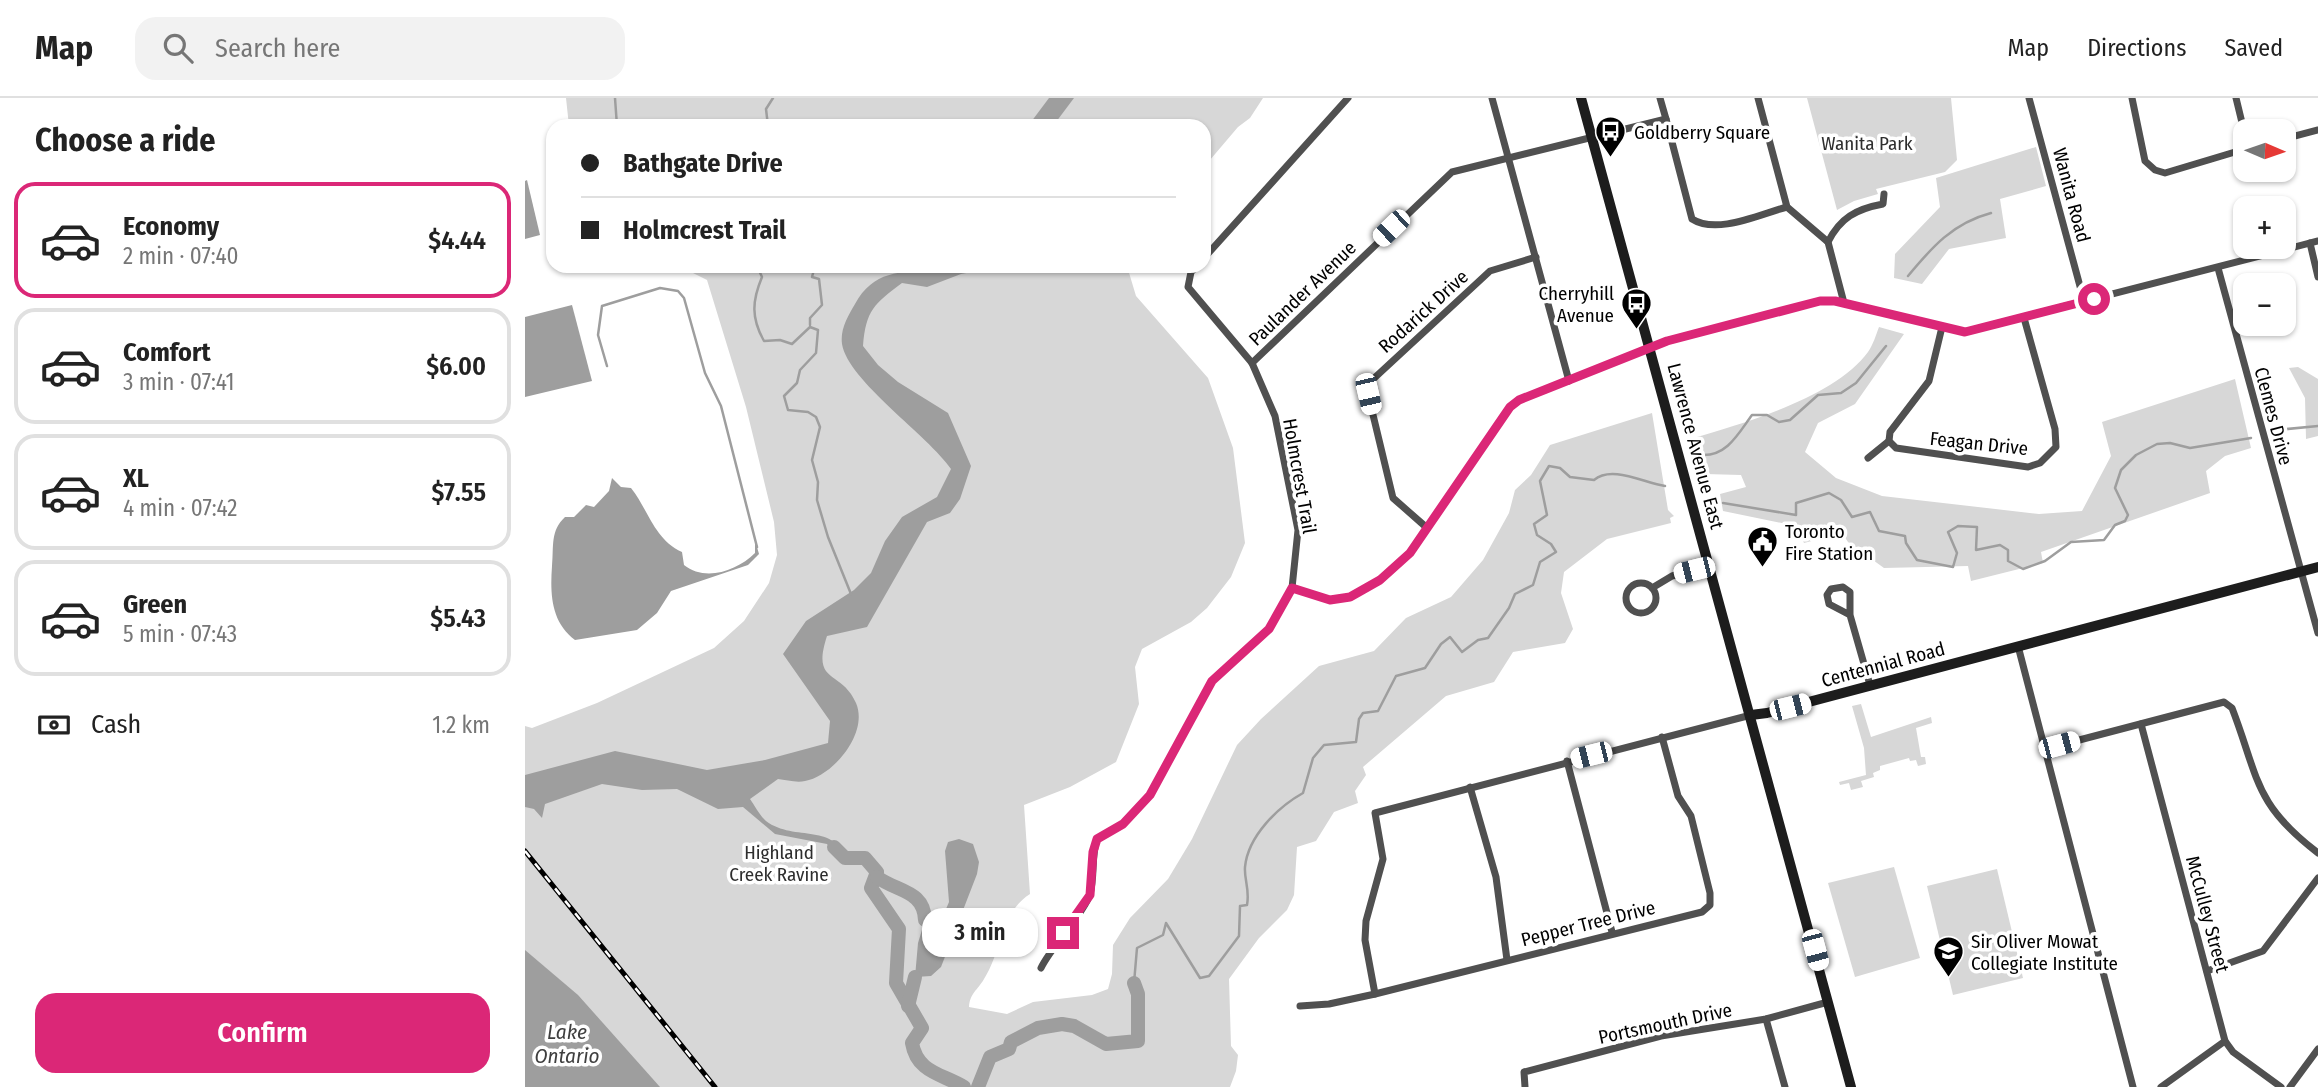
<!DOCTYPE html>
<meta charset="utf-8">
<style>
body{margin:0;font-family:"Fira Sans Condensed",sans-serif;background:#f2f2f2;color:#222;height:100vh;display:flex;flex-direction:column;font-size:26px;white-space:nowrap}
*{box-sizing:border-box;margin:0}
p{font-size:23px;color:#767676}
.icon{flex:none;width:38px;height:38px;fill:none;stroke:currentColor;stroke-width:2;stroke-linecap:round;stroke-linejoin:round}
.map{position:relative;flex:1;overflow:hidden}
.sheet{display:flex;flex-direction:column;background:#fff;width:525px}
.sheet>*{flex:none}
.hud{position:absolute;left:21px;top:21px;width:665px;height:154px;border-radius:21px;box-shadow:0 2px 5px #0004;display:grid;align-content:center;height:154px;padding:0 35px;background:#fff}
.needle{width:46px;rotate:92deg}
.buttons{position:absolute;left:1708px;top:21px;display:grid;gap:14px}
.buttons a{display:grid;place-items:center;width:63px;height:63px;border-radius:14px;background:#fff;box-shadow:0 2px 5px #0004;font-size:35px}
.end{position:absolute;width:32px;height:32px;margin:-16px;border:9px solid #db2777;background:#fff;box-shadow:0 0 0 4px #fff}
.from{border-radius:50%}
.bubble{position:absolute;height:49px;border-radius:21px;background:#fff;box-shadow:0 2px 5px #0004;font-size:23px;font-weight:600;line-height:49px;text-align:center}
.car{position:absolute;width:21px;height:42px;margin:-21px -10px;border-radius:9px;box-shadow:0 0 5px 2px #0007;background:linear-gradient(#fff 24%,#345 0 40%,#fff 0 76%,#345 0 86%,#fff 0)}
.hud b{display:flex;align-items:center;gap:24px;height:66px;font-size:26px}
.hud b+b{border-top:2px solid #e0e0e0}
.hud i{width:18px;height:18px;background:#222}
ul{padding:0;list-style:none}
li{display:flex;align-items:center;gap:21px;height:116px;margin:0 14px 10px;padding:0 21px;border:4px solid #e0e0e0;border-radius:21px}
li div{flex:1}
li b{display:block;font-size:26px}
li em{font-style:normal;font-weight:600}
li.active{border-color:#db2777}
li>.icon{width:63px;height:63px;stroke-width:1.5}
h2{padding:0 35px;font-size:32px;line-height:84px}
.pay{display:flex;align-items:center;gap:18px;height:77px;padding:0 35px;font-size:26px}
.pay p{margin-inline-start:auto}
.primary-button{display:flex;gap:14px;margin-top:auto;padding:14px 35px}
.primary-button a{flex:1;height:80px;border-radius:21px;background:#db2777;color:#fff;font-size:28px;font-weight:600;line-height:80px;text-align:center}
header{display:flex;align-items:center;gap:42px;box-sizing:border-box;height:98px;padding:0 35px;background:#fff;border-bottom:2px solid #e0e0e0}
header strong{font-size:33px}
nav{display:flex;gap:38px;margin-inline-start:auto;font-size:24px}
.search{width:490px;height:63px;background:#f2f2f2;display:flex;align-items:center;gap:18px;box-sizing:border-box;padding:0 24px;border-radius:21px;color:#767676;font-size:26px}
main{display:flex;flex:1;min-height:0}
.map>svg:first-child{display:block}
.green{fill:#d7d7d7}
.water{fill:#9e9e9e}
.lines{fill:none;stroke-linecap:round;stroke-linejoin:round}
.stream{stroke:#9e9e9e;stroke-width:2.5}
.river{stroke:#9e9e9e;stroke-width:14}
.street{stroke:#505050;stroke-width:7}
.secondary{stroke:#1d1d1d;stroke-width:10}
.rail-casing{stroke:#000;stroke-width:5}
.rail{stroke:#fff;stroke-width:2.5;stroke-dasharray:8;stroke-linecap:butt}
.route{stroke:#db2777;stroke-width:9}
.labels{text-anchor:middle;stroke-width:7;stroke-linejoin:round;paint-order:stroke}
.poi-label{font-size:19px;fill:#000;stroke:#fff;text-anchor:start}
.park-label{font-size:19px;fill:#2e2e2e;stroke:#fff}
.street-label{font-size:19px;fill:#000;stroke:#fff}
.water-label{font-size:21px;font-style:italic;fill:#3f3f3f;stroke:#fff}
</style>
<header>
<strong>Map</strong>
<div class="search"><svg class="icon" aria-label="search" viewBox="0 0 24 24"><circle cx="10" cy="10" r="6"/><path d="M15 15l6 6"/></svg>Search here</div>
<nav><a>Map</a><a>Directions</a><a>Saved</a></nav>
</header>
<main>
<section class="sheet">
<h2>Choose a ride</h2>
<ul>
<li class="active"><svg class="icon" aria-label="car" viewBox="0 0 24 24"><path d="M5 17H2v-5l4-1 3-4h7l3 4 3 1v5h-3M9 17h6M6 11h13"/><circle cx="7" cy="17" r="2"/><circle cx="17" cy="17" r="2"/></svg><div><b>Economy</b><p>2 min · 07:40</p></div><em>$4.44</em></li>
<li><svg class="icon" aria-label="car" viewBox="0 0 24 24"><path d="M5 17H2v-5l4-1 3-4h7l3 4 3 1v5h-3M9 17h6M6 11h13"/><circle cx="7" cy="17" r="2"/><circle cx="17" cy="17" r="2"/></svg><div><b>Comfort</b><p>3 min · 07:41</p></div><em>$6.00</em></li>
<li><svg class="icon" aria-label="car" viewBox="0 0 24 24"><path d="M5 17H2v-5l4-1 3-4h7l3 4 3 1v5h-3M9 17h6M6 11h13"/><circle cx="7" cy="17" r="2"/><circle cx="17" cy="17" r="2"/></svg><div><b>XL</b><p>4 min · 07:42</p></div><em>$7.55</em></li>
<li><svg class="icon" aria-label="car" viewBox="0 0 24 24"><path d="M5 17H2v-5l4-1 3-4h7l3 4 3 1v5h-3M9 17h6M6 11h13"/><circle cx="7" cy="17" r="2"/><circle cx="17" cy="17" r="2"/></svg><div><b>Green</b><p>5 min · 07:43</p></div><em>$5.43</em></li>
</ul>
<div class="pay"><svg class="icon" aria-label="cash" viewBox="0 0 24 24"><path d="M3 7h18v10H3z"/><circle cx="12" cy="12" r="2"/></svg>Cash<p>1.2 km</p></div>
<div class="primary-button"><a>Confirm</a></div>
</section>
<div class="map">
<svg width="1793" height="989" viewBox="0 0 1793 989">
<rect width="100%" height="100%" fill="#fff"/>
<!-- green -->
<g class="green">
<path d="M41 0H738L725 20 713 29 679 69V28H44Z"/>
<path d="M1282 0H1426L1432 62 1420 74 1351 91 1353 96 1329 103 1312 112Z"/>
<path d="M1511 49 1521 88 1475 101 1481 140 1424 151 1397 186 1369 180 1370 156 1415 109 1411 80Z"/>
<path d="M154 168H602L611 198 683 280 708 350 720 445 706 479 682 510 666 524 617 551 610 569 614 606 591 664 545 689 499 707 505 796C475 815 477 854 459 881 452 893 445 895 444 909L482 916 508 904 567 897 583 891 587 876 588 847 605 820 643 781 667 741 712 647 736 621 794 568 849 553 881 520 926 499 958 462 984 415 990 392 1006 377 1025 347 1127 315 1143 412 1149 418 1145 420 1146 425 1082 441 1039 474 1036 495 1048 531 1040 545 988 554 969 584 921 598 838 669 841 677 830 693 833 705 809 714 791 743 772 749 769 797 762 812 734 840 704 881 706 948 713 957 711 973 705 989H121L0 881V628L7 630 72 605 189 550 219 523 244 485 252 457 249 424 221 309 182 182Z"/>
<path d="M1354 229 1379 236 1330 306 1293 325 1280 354 1311 380 1357 398 1514 416 1557 413 1586 358 1577 324 1710 281 1726 350 1700 358 1681 373 1685 395 1516 454 1518 465 1446 483 1443 468 1359 470 1323 444 1317 435 1279 445 1271 428 1198 413 1195 396 1221 389 1216 377 1180 376 1168 340C1220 325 1310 299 1343 254 1348 247 1351 237 1354 229Z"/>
<path d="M1773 269 1793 281V338L1781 341 1780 300 1764 270Z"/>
<path d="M1336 606 1346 639 1406 619 1407 625 1391 630 1396 659H1400L1401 666 1393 668 1391 662 1385 663 1384 660 1355 668V672L1348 675 1349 679 1336 683 1338 689 1326 692 1324 685 1315 687 1314 684 1341 677 1339 650 1327 608Z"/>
<path d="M1369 769 1395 860 1330 879 1303 785Z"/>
<path d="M1472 771 1498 880 1428 897 1402 788Z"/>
</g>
<!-- water -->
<g class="water">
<path d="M524 0H549L528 28H503Z"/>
<path d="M2 82 15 137 0 141V83Z"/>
<path d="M414 168H478L436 176 402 189 377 185C349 206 341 212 338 248L353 267 373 284 423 315 446 368 435 401 425 415 402 424 342 529 302 538C286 587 316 571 331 605 344 635 308 678 280 683 272 685 261 682 253 681L225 701C230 708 235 718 241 723 270 745 311 722 324 767L302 746 250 736 218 709 193 711 152 691 117 692 77 686 20 706 17 720 9 711 0 709V677L90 653 182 672 240 662 303 645 305 623 258 556 281 523 329 492 346 475 360 443 377 419 412 399 426 371C404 338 323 283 317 246 315 231 323 218 330 206 348 173 375 173 409 173Z"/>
<path d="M47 207 67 283 0 299V219Z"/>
<path d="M87 380 96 389 106 390C124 413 129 441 157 454L159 467C180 484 212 473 230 455V442L234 456 223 467 146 493 132 515 112 532 50 542C26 524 25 496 27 468 29 448 25 433 40 419H49L61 407 69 409 84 393Z"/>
<path d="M434 741 448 746 454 764 452 776 416 869 406 878 390 879 393 845 400 822 421 811 424 804 420 753 423 744Z"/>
<path d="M0 852 53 897 135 989H0Z"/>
</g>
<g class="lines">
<!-- stream -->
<g class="stream">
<path d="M90 0 92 28"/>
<path d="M243 28 241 11 248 0"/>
<path d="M232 168 237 179C227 203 226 220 239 243L255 242 267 246 285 229 293 232 291 255 275 272 272 285 259 298 263 312 283 314 291 319 295 329 287 362 293 384 292 402 303 439 326 496"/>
<path d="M1383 178C1407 149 1428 125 1466 115"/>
<path d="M285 227V220L297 207 294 181 287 179 290 168"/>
<path d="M82 268 73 237 77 208 135 190 153 193 159 200 180 275 196 308 232 449"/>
<path d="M1752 332 1793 328"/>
<path d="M1177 357C1202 358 1213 336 1227 317H1242L1254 324 1265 322 1293 297 1316 295 1331 285 1361 248"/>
<path d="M1198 405 1271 417V405L1304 395 1316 402 1327 419 1345 414 1354 433 1380 438 1381 445 1392 462 1428 469 1432 455 1423 434 1433 428 1452 429 1451 452 1475 447 1483 452V463L1498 471 1520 463 1546 444 1579 442 1590 427 1600 423 1603 417 1590 390 1596 372 1611 357 1632 346 1645 345 1665 350 1726 340"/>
<path d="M609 885 612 850 638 837 641 825 675 880 684 878 714 838 715 808 722 807C725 791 719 782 720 769 723 738 753 709 778 695L788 660 799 647 831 644 834 621 838 615 853 613 871 578 900 570 916 546 925 539 937 554 953 542 963 540 984 510 990 496 1008 487 1015 464 1031 454 1026 446 1012 437 1009 426 1022 417 1015 383 1024 368 1035 370 1045 379 1069 382C1087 367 1119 385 1140 388"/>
</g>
<!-- river -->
<g class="river">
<path d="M309 749 320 760H340L352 774 346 790 374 831 371 885 397 930 387 945C392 975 418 976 439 989"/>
<path d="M352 779C372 794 399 792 400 822"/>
<path d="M383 908 390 879"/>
<path d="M453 989 465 959 484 951 486 944 513 930 537 926 549 928 581 946 613 943V896L609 885"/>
</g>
<!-- street -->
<g class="street">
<path d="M967 0 1044 283"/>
<path d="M1135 0 1141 21"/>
<path d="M1233 0 1262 109 1303 144 1319 205"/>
<path d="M1504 0 1559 203"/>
<path d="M1607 0 1620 63 1630 72 1640 75 1720 51"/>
<path d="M1711 0 1720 37"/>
<path d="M1759 41 1793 32"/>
<path d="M1303 144C1315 120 1331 111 1358 106L1359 96"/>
<path d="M1785 145 1793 179"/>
<path d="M679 160 823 0"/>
<path d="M1693 170 1793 535"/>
<path d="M1417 229 1404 283 1365 334 1364 343 1371 350 1503 369 1515 365 1531 349 1530 331 1499 220"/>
<path d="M727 265 927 74 1141 21 1167 121C1192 137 1235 116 1262 109"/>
<path d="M1343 360 1364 343"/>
<path d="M901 429 868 400 843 296 845 284 965 173 1011 159"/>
<circle cx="1116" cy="500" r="15"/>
<path d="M767 490 805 502 825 499 855 482 885 455 985 309 994 302 1142 243 1295 203H1310L1440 234 1793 143"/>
<path d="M1127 490 1147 478 1185 468"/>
<path d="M1325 517 1304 506 1302 497 1306 491 1318 489 1325 494V517L1345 587"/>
<path d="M1493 548 1608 989"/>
<path d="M1616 626 1700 943 1708 954 1756 989"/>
<path d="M1520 651 1699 604 1707 610C1734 680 1728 705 1793 755"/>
<path d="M1042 663 1087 834"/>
<path d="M945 689 971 779 982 862"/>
<path d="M516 870C526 849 561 812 565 796 570 778 566 759 572 741L598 726 625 697 687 583 744 531 767 490 773 432 750 318 727 265 663 189 666 174 672 168"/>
<path d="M1682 873 1738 853 1793 780"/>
<path d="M850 896 840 842 841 823 858 761 850 715 1226 617"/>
<path d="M775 908 804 906 850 896 1177 814 1185 807V795L1166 718 1153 698 1137 639"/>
<path d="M1241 921 1260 989"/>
<path d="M1000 989 999 974 1136 938 1241 921 1303 904"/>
<path d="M1636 989 1700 943"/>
<path d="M1765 989 1793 951"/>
</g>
<!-- secondary -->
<g class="secondary">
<path d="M1056 0 1326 989"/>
<path d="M1226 617 1242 615 1793 469"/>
</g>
<defs>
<path id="rail" d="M0 753 190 989"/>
</defs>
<!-- rail casing -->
<use href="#rail" class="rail-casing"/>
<!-- rail -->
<use href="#rail" class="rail"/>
</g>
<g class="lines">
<!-- route -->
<path class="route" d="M538 835 565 797 568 754 572 741 598 726 625 697 687 583 744 531 767 490 805 502 825 499 855 482 885 455 985 309 994 302 1142 243 1295 203H1310L1440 234 1569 201"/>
</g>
<!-- icons -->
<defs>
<symbol id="bus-pin" viewBox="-11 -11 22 30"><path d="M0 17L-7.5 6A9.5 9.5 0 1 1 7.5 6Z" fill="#000" stroke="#fff"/><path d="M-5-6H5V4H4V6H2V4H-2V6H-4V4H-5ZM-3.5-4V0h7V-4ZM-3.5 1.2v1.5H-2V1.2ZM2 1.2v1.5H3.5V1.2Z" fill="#fff"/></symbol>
<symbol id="civic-pin" viewBox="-11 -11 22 30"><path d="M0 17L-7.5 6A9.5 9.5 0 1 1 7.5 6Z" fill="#000" stroke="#fff"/><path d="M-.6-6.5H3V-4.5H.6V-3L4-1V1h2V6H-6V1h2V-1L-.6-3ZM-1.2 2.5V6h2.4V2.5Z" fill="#fff"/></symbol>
<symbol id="school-pin" viewBox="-11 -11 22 30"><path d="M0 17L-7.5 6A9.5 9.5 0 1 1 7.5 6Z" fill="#000" stroke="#fff"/><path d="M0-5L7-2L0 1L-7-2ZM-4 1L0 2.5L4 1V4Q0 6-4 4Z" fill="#fff"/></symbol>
</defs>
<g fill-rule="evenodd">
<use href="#bus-pin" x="1068" y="16" width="35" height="47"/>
<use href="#bus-pin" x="1094" y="188" width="35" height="47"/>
<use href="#civic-pin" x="1220" y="426" width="35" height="47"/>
<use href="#school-pin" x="1406" y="836" width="35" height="47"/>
</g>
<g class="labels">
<!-- poi labels -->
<g class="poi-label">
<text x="1109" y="41">Goldberry Square</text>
<text x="1089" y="202" text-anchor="end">Cherryhill<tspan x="1089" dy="22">Avenue</tspan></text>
<text x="1260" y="440">Toronto<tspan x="1260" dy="22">Fire Station</tspan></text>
<text x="1446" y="850">Sir Oliver Mowat<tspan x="1446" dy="22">Collegiate Institute</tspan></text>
</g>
<!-- park labels -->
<g class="park-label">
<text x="1342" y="52">Wanita Park</text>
<text x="254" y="761">Highland<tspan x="254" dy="22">Creek Ravine</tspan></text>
</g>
<!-- street labels -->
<g class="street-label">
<text transform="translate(1547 97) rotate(75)" y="7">Wanita Road</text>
<text transform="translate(777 195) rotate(-44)" y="7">Paulander Avenue</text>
<text transform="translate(898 213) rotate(-42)" y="7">Rodarick Drive</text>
<text transform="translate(1749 318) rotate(75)" y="7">Clemes Drive</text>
<text transform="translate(1454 345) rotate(6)" y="7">Feagan Drive</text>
<text transform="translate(1171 348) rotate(75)" y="7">Lawrence Avenue East</text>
<text transform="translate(775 378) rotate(80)" y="7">Holmcrest Trail</text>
<text transform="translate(1358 566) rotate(-15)" y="7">Centennial Road</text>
<text transform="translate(1683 816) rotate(75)" y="7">McCulley Street</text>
<text transform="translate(1063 825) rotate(-14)" y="7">Pepper Tree Drive</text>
<text transform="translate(1140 925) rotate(-12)" y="7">Portsmouth Drive</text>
</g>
<!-- water labels -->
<g class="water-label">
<text x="42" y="941">Lake<tspan x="42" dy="24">Ontario</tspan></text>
</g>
</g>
</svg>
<div class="buttons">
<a><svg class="needle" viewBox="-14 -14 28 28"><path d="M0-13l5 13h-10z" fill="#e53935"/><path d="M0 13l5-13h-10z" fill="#767676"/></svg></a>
<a>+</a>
<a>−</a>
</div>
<i class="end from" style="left:1569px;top:201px"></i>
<i class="end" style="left:538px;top:835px"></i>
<div class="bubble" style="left:397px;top:810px;width:116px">3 min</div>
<i class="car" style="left:866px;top:130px;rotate:226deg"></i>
<i class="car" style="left:843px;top:296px;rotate:167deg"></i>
<i class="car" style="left:1169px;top:472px;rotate:256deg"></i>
<i class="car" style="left:1265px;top:609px;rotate:76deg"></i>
<i class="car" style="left:1534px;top:647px;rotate:75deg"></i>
<i class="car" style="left:1066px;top:657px;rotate:256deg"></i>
<i class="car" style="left:1290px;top:852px;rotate:165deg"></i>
<div class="hud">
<b><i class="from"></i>Bathgate Drive</b>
<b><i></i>Holmcrest Trail</b>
</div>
</div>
</main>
